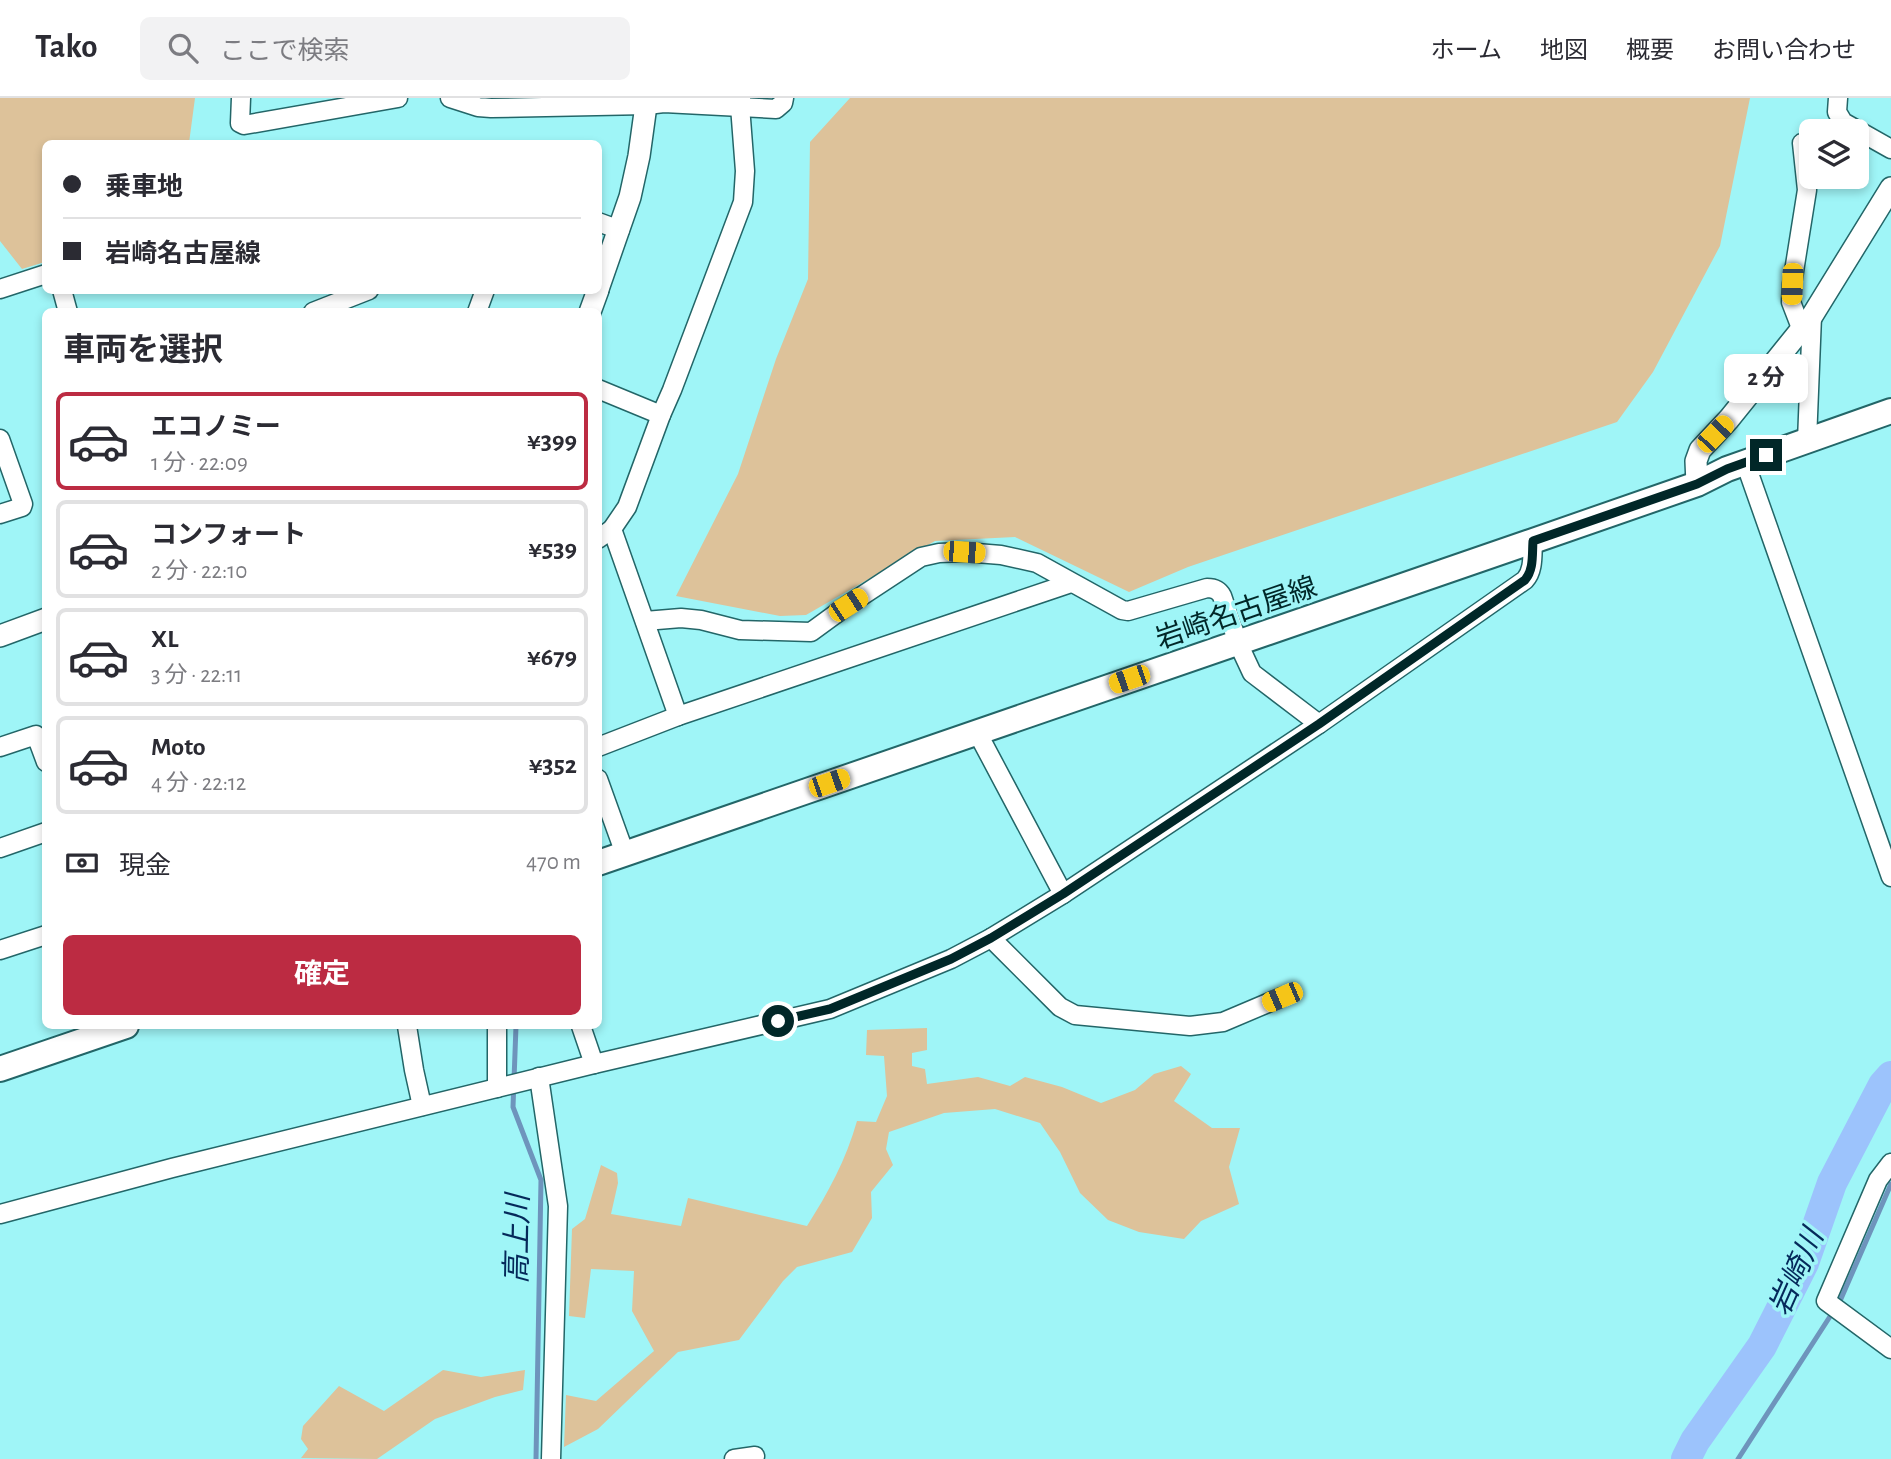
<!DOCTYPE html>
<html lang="ja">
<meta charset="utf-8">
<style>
body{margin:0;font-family:"Alegreya Sans","Noto Sans JP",sans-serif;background:#f2f2f3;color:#2b2b33;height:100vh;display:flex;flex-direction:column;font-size:26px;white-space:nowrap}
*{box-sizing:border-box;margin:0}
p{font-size:23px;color:#7c7c81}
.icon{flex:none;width:38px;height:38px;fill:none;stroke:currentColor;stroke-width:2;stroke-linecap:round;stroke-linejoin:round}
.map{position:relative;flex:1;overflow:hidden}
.side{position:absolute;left:42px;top:210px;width:560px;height:721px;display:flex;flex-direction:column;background:#fff;border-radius:10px;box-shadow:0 4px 10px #0003}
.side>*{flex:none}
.banner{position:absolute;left:42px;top:42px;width:560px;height:154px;border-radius:10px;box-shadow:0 4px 10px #0003;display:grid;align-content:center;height:154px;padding:0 21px;background:#fff}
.fabs{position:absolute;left:1799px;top:21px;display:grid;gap:14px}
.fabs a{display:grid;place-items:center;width:70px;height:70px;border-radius:10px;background:#fff;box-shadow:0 4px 10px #0003;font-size:35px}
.end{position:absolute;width:32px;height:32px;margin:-16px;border:9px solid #012728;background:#fff;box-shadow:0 0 0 4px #fff}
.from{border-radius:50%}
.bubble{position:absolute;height:49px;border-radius:10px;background:#fff;box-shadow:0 4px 10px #0003;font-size:23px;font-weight:700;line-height:49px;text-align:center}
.car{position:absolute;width:21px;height:42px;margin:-21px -10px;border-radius:9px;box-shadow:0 0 5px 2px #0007;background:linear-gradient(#f5c518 24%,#345 0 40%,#f5c518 0 76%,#345 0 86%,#f5c518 0)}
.banner b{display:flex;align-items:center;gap:24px;height:66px;font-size:26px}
.banner b+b{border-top:2px solid #e1e1e2}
.banner i{width:18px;height:18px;background:#2b2b33}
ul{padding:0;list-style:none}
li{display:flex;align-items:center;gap:21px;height:98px;margin:0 14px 10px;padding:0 7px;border:4px solid #e1e1e2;border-radius:10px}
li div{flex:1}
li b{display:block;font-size:26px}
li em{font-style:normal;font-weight:700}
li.current{border-color:#bc2b42}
li>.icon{width:63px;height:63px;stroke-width:1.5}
h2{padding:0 21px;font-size:32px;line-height:84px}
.pay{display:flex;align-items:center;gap:18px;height:77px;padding:0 21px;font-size:26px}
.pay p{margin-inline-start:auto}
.action{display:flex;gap:14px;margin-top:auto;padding:14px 21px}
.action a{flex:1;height:80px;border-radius:10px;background:#bc2b42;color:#fff;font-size:28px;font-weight:700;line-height:80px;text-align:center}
header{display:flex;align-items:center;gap:42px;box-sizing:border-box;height:98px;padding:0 35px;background:#fff;border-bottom:2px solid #e1e1e2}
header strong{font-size:33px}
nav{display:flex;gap:38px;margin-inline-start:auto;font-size:24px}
.search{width:490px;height:63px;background:#f2f2f3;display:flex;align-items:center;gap:18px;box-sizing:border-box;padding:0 24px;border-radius:10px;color:#7c7c81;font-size:26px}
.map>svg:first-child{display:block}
.green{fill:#ddc29a}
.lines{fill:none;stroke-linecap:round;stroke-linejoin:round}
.stream{stroke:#6e94bc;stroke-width:5}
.river{stroke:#9cc3fc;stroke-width:30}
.minor-casing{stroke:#236668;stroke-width:21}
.tertiary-casing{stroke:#236668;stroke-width:24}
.secondary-casing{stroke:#236668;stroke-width:28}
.minor{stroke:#fff;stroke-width:18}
.tertiary{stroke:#fff;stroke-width:21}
.secondary{stroke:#fff;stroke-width:24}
.route{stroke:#012728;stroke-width:9}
.labels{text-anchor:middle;stroke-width:7;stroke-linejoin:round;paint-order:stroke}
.street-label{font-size:28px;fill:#012728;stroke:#9ff5f7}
.water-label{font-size:30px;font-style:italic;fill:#05295a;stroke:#9ff5f7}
</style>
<header>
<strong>Tako</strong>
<div class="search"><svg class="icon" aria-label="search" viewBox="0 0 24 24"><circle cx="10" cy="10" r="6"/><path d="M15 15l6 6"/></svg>ここで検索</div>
<nav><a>ホーム</a><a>地図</a><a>概要</a><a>お問い合わせ</a></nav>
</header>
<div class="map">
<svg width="1891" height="1361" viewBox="0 0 1891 1361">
<rect width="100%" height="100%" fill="#9ff5f7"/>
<!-- green -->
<g class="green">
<path d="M0 0H195L189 45 46 46 45 164 22 171 0 143Z"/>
<path d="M850 0H1750L1720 148 1653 274 1617 324 1188 469 1129 494 1015 439 935 443 806 517 780 518 676 498 738 376 776 261 808 181 810 44Z"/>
<path d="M927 930V952L912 955V968L925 971 927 986 978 979 1010 988 1025 979 1062 989 1101 1005 1135 992 1154 976 1181 968 1191 976 1174 1003 1212 1030H1240L1229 1069 1239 1106 1201 1123 1184 1141 1139 1134 1108 1122 1080 1095 1060 1054 1040 1025 995 1011 944 1015 889 1034 886 1051 893 1067 871 1094 872 1120 852 1154 797 1169 783 1183 739 1242 678 1254 598 1331 564 1349 566 1297 596 1303 654 1253 632 1213 634 1173 591 1171 585 1220 569 1218 572 1131 585 1121 601 1067 617 1075 618 1085 611 1116 681 1128 688 1100 807 1128C828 1095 846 1062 857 1023L876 1024 887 998 884 958 866 957 867 932Z"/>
<path d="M443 1272 481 1279 525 1272 523 1292 495 1299 435 1321 377 1361 301 1360 308 1351 301 1341 303 1328 339 1288 384 1313Z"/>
</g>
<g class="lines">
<!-- stream -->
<g class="stream">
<path d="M516 928 513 1009 541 1082 536 1361"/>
<path d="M1738 1361 1840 1203 1891 1086"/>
</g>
<!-- river -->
<path class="river" d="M1686 1361 1695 1343 1762 1248 1804 1165 1832 1085 1883 987 1891 978"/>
<defs>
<g id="minor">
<path d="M241 0 240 25 244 27 398 0"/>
<path d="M450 0 478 9 491 10 647 7 664 5 776 11 783 5 784 0"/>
<path d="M1838 0 1837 14 1843 24 1891 51"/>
<path d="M598 124 620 132"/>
<path d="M0 191 46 176"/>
<path d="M62 192 68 214"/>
<path d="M313 214 369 192"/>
<path d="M477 214 485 192"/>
<path d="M1801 230 1791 204 1792 186 1807 92 1802 45"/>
<path d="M598 291 661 317 627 409 612 431 598 441"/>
<path d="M661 317 672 292 743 104 745 73 740 8 741 0"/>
<path d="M0 341 23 406 22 409 0 416"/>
<path d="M1807 343 1812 218"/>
<path d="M1745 364 1891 779"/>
<path d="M612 431 678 618"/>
<path d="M645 523 681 520 701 522 740 532 811 534 848 507 921 459 939 455 964 454 1001 457 1037 465 1122 512 1128 513 1207 490C1213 490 1219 492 1222 498L1238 545 1252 575 1319 626"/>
<path d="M977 634 1063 796"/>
<path d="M0 649 36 637 46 664"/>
<path d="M598 649 678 618 1071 485"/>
<path d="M598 681 625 756"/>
<path d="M0 750 46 734"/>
<path d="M991 840 1060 909 1075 917 1190 928 1223 924 1282 899"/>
<path d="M0 852 46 837"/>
<path d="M407 928 414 972 422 1008"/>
<path d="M581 928 594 966"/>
<path d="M539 979 558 1108 551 1361"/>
<path d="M497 990V928"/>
<path d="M1891 1065 1878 1082 1826 1203 1891 1251"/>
<path d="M0 1116 172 1070 594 966 830 911 951 861 991 840 1063 796 1319 626 1525 482C1534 472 1532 457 1533 443"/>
<path d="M734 1361 755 1358"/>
</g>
<g id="tertiary">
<path d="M598 191 630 99 639 58 647 0"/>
<path d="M590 214 598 192"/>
<path d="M1697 386 1696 363 1700 352 1729 321 1812 218 1891 90"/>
<path d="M0 538 46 521"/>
</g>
<g id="secondary">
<path d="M598 765 1533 443 1697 386 1727 371 1891 313"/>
<path d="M0 971 126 928"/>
</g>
</defs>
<!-- minor casing -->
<use href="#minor" class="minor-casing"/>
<!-- tertiary casing -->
<use href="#tertiary" class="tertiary-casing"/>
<!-- secondary casing -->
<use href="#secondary" class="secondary-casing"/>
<!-- minor -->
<use href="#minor" class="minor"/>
<!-- tertiary -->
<use href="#tertiary" class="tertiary"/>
<!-- secondary -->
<use href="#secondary" class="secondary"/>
</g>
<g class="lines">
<!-- route -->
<path class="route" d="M778 923 830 911 951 861 991 840 1063 796 1319 626 1525 482C1534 471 1532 457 1533 443L1697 386 1727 371 1766 357"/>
</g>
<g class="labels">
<!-- street labels -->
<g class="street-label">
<text transform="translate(1236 514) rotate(-19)" y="10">岩崎名古屋線</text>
</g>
<!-- water labels -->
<g class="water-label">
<text transform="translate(517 1141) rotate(-89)" y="10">高上川</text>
<text transform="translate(1796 1174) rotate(-66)" y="10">岩崎川</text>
</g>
</g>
</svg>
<div class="fabs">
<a><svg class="icon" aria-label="layers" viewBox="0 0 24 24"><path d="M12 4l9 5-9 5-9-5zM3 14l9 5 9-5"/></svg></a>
</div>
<i class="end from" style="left:778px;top:923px"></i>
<i class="end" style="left:1766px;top:357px"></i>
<div class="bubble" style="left:1724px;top:256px;width:84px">2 分</div>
<i class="car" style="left:1792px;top:186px;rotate:182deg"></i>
<i class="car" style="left:1715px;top:336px;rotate:44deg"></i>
<i class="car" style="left:964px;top:454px;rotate:94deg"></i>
<i class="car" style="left:848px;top:507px;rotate:57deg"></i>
<i class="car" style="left:1129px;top:581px;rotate:251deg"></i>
<i class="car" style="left:829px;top:685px;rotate:71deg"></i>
<i class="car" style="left:1282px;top:899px;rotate:247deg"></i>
<div class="banner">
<b><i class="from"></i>乗車地</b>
<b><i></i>岩崎名古屋線</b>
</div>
<section class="side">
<h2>車両を選択</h2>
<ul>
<li class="current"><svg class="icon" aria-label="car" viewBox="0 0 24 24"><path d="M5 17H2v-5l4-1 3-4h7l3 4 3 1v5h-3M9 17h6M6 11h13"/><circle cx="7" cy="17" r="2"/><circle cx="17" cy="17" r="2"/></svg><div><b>エコノミー</b><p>1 分 · 22:09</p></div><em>¥399</em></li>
<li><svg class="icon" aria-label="car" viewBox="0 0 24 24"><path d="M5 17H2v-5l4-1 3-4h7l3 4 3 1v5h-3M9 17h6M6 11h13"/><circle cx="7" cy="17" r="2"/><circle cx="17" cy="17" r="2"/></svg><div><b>コンフォート</b><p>2 分 · 22:10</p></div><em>¥539</em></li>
<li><svg class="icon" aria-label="car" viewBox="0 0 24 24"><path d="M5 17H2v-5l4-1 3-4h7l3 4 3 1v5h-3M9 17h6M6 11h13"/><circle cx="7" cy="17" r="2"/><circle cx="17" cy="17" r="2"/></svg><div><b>XL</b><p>3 分 · 22:11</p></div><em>¥679</em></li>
<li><svg class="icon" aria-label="car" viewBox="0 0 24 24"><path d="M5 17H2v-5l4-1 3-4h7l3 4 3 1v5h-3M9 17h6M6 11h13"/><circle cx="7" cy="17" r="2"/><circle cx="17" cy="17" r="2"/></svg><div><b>Moto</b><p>4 分 · 22:12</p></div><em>¥352</em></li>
</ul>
<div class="pay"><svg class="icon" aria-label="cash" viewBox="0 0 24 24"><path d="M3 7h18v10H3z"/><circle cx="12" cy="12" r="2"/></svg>現金<p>470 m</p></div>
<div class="action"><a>確定</a></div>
</section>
</div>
